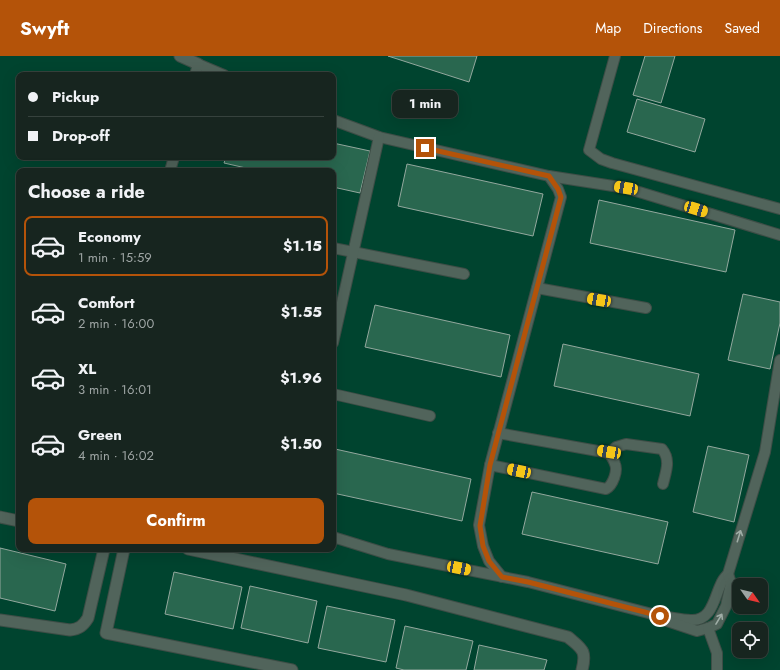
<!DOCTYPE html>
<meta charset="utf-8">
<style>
body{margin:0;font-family:Jost,sans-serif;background:#24312c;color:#f1f3f6;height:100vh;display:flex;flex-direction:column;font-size:15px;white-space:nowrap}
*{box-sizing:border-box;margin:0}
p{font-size:13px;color:#9ea5a4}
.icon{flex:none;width:22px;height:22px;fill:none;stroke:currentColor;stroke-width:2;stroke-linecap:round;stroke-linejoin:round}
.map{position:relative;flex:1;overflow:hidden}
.sheet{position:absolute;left:16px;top:112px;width:320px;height:384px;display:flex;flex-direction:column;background:#17251f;border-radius:8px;box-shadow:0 4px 16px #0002,0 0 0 1px #36423d}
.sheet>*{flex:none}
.hud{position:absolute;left:16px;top:16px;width:320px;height:88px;border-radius:8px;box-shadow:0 4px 16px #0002,0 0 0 1px #36423d;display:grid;align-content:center;height:88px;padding:0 12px;background:#17251f}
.needle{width:26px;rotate:124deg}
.tools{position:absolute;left:732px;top:522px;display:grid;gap:8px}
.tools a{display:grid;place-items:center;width:36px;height:36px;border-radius:8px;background:#17251f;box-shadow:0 4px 16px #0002,0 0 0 1px #36423d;font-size:20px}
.end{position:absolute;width:18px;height:18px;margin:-9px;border:5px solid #b45309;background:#fff;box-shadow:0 0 0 2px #fff}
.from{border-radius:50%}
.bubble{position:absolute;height:28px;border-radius:8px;background:#17251f;box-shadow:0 4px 16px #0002,0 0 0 1px #36423d;font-size:13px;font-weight:700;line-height:28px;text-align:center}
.car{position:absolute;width:12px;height:24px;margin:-12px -6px;border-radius:5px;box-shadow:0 0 3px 1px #0007;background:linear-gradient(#f5c518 24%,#345 0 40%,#f5c518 0 76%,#345 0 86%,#f5c518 0)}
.hud b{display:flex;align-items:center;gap:14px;height:38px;font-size:15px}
.hud b+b{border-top:1px solid #36423d}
.hud i{width:10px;height:10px;background:#f1f3f6}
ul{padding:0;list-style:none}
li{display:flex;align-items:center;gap:12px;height:60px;margin:0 8px 6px;padding:0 4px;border:2px solid transparent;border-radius:8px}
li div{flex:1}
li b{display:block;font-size:15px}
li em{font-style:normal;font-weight:700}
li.selected{border-color:#b45309}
li>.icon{width:36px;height:36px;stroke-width:1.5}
h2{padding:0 12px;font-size:18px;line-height:48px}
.action{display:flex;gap:8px;margin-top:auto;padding:8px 12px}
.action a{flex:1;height:46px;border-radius:8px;background:#b45309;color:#fff;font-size:16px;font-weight:700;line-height:46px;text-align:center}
header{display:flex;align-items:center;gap:24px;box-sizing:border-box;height:56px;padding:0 20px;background:#b45309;color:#fff}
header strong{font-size:19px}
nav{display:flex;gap:22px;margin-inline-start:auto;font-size:14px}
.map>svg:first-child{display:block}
.green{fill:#00442f;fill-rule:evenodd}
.building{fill:#29674f;stroke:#93a89e}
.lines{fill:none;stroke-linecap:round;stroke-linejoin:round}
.service-casing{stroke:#3d4d46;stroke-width:12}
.minor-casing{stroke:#3d4d46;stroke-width:13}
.service{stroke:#51645b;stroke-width:10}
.minor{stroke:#51645b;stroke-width:11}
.oneway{stroke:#9fada6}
.route{stroke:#b45309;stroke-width:5}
</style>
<header>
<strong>Swyft</strong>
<nav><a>Map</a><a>Directions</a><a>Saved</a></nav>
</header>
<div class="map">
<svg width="780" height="614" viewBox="0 0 780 614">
<rect width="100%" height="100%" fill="#1f3129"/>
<!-- green -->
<path class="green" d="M0 0H780V614H0ZM19 19H333V101H19ZM19 115H333V493H19ZM739 529H761V551H739ZM739 573H761V595H739Z"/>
<!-- building -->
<g class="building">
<path d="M388 0H477L469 26Z"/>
<path d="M645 0H675L661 47 633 39Z"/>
<path d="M637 43 705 63 695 96 627 76Z"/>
<path d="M333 87 370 95 360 137 333 131V115H259L224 107 226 101H333Z"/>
<path d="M407 108 543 138 533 180 398 150Z"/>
<path d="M599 144 735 174 726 216 590 187Z"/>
<path d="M743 238 780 246V267L770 313 728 304Z"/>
<path d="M333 240 336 241 333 256Z"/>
<path d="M375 249 510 279 501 321 365 291Z"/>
<path d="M563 288 699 318 690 360 554 330Z"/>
<path d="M708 390 749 399 734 466 693 456Z"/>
<path d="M335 393 471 423 462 465 333 437V402Z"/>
<path d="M532 436 668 466 658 508 522 478Z"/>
<path d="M0 492 66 508 55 555 0 542Z"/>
<path d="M174 516 242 531 233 573 165 558Z"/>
<path d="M250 530 317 545 308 587 241 572Z"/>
<path d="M327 550 395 564 386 606 318 592Z"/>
<path d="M405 570 473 585 466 614H404L396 612Z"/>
<path d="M479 589 547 604 544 614H474Z"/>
</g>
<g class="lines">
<defs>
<g id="service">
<path d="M615 0 589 94 601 103 612 107 780 153"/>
<path d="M195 19 198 8 224 19"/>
<path d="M333 64 379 81 549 120 558 133 561 141 490 409 479 469 483 490 489 505 502 521"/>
<path d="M170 115 174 101"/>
<path d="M549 120 626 132 780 179"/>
<path d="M333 192 464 218"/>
<path d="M537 232 646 252"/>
<path d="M333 287 379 81"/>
<path d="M333 338 430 360"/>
<path d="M498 377 609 397 616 391 626 388 662 393C671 404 666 415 663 428"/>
<path d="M490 409 606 433C613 429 618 415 615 408 614 404 611 400 609 397"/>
<path d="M333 481 388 498 528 526 660 560C671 561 681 564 691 564 712 565 714 542 721 528 722 525 725 521 728 518L765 396 780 304"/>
<path d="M667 565 697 575 708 572 717 568 726 550 731 527 728 518"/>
<path d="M708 572 717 597V614"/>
</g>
<g id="minor">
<path d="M180 0 198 8"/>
<path d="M0 461 19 465"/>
<path d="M124 493 106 577 292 614"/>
<path d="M188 493 406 539 568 581C582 593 587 594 582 614"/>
<path d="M0 564 70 574C79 573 83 570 88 562L104 493"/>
</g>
</defs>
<!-- service casing -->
<use href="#service" class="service-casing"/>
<!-- minor casing -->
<use href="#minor" class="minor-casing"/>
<!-- service -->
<use href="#service" class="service"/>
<!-- minor -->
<use href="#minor" class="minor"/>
</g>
<!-- one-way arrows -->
<defs><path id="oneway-shaft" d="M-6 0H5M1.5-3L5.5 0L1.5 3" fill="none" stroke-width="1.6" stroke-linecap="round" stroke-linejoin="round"/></defs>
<g class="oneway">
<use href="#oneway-shaft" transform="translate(739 480) rotate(-73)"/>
<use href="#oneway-shaft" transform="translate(719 563) rotate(-59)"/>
</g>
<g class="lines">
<!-- route -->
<path class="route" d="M425 92 549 120 558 133 561 141 490 409 480 470 483 490 489 505 502 521 528 526 660 560"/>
</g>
</svg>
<div class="tools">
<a><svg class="needle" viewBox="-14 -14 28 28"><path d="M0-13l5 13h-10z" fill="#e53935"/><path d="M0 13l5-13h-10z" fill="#9ea5a4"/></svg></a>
<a><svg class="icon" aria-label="locate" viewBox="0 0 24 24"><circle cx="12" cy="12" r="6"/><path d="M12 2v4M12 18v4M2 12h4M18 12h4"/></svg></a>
</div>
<i class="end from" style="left:660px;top:560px"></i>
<i class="end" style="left:425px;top:92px"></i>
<div class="bubble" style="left:392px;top:34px;width:66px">1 min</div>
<i class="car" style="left:626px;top:132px;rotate:280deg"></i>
<i class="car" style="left:696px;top:153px;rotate:107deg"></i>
<i class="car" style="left:599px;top:244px;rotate:280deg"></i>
<i class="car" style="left:609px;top:396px;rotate:280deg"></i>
<i class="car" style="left:519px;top:415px;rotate:282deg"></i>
<i class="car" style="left:459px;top:512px;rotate:101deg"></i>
<div class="hud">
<b><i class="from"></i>Pickup</b>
<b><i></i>Drop-off</b>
</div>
<section class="sheet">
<h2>Choose a ride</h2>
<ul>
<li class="selected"><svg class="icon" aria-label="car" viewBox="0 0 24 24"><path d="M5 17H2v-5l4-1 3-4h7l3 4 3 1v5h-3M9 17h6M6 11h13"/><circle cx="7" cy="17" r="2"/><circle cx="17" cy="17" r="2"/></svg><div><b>Economy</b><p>1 min · 15:59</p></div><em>$1.15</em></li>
<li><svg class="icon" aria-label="car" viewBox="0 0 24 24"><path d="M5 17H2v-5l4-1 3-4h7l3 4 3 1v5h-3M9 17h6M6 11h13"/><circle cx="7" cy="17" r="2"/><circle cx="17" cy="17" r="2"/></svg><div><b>Comfort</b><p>2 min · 16:00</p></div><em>$1.55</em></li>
<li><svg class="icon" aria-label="car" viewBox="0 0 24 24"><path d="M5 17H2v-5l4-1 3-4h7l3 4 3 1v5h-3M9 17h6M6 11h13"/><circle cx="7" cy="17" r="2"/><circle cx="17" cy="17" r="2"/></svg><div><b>XL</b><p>3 min · 16:01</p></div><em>$1.96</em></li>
<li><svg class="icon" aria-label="car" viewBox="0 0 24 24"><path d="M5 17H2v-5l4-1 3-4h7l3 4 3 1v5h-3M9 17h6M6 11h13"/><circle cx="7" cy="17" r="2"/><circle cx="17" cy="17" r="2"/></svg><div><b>Green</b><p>4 min · 16:02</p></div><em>$1.50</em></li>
</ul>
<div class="action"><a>Confirm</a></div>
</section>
</div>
